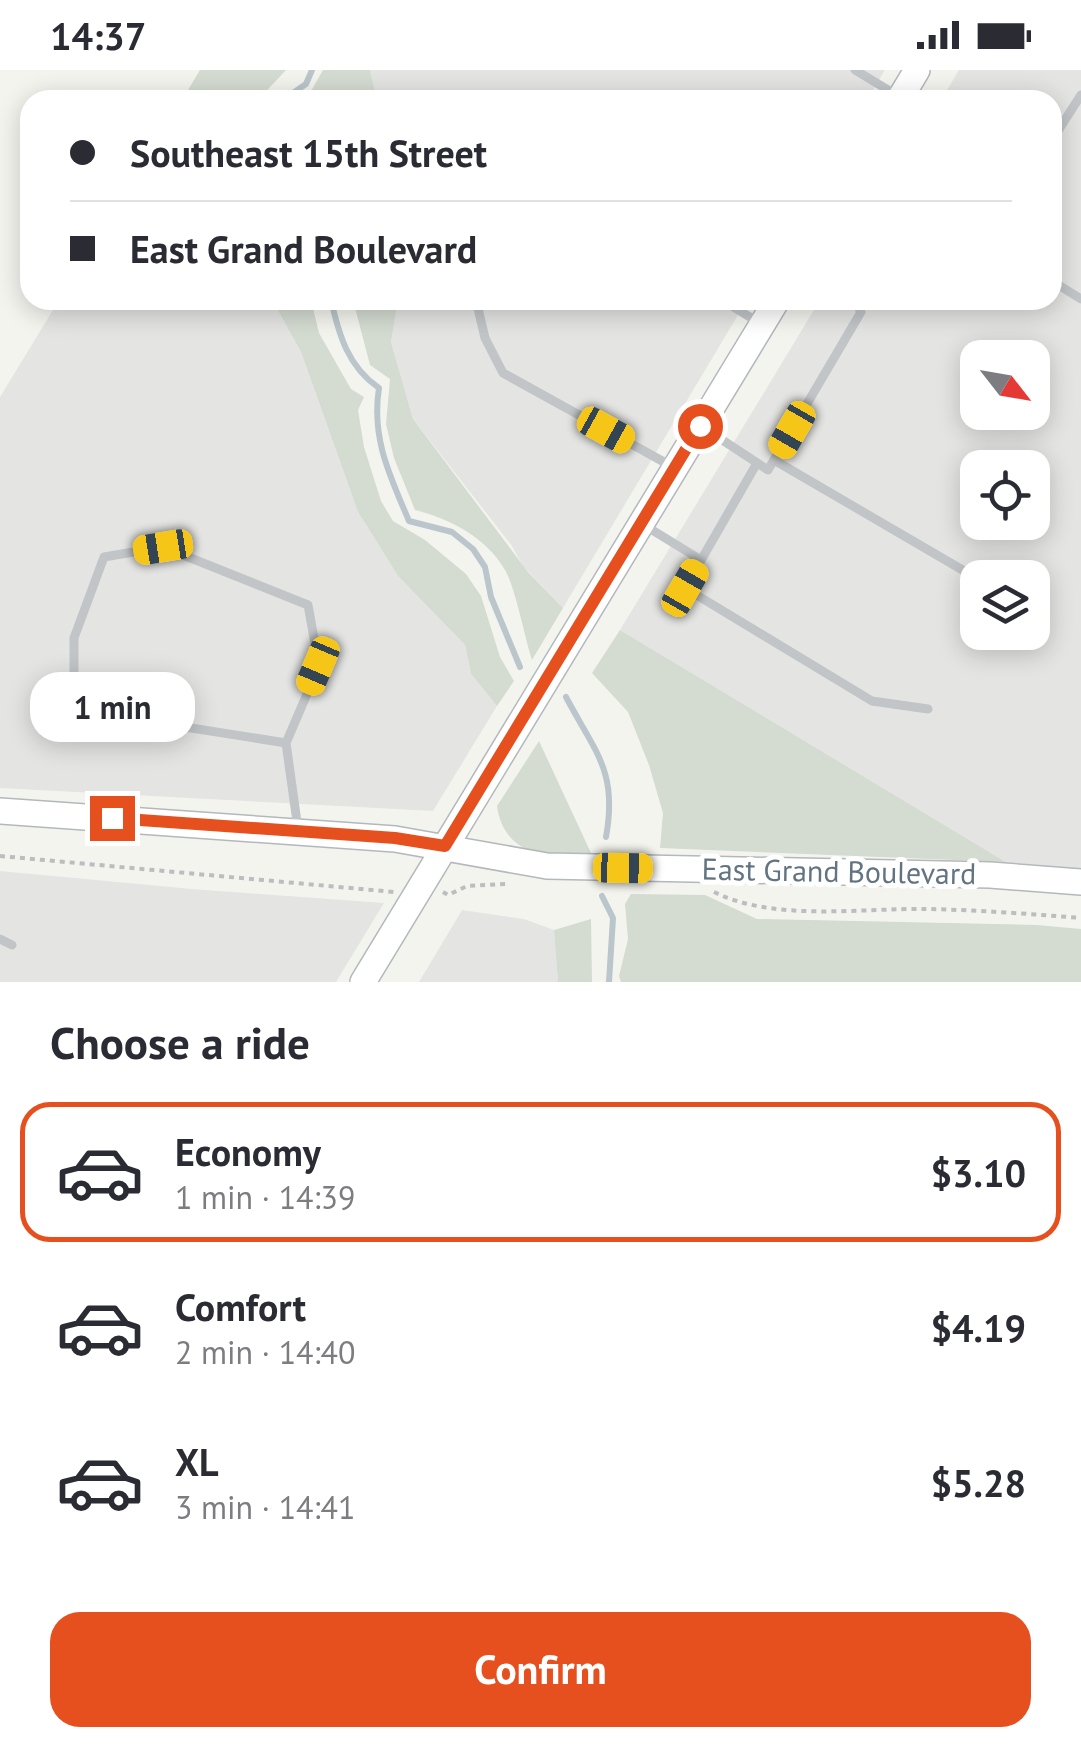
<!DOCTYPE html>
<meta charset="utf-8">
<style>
body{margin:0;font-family:"PT Sans",sans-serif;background:#f2f2f3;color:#2b2b33;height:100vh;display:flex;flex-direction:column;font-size:38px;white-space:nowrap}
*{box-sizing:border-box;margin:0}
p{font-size:32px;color:#7c7c81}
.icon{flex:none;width:55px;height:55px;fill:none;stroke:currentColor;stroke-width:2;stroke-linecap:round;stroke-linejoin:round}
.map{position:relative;height:912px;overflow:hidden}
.sheet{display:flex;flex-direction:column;background:#fff;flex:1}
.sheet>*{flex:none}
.top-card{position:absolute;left:20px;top:20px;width:1042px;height:220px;border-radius:30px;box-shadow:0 5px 25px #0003;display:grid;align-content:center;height:220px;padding:0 50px;background:#fff}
.needle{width:65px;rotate:121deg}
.controls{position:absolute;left:960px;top:270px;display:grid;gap:20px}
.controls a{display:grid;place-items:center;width:90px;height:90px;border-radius:20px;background:#fff;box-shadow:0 5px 25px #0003;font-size:50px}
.end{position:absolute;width:45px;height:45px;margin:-22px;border:12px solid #e64f1e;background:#fff;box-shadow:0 0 0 5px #fff}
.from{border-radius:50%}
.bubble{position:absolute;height:70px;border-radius:30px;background:#fff;box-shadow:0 5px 25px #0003;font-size:32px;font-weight:600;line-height:70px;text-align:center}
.car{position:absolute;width:30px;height:60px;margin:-30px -15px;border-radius:12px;box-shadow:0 0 8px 2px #0007;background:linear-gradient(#f5c518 24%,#345 0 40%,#f5c518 0 76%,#345 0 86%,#f5c518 0)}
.top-card b{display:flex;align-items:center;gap:35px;height:95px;font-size:38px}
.top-card b+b{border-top:2px solid #e1e1e2}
.top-card i{width:25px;height:25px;background:#2b2b33}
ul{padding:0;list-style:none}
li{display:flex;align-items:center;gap:30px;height:140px;margin:0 20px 15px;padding:0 30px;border:5px solid transparent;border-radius:30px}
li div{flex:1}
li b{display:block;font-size:38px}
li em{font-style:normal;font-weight:600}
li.active{border-color:#e64f1e}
li>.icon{width:90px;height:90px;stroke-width:1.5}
h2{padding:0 50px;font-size:45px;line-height:120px}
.cta{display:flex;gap:20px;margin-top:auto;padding:20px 50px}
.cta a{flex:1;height:115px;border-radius:30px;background:#e64f1e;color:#fff;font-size:40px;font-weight:600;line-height:115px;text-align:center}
.status{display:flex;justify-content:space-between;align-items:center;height:70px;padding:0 50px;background:#fff;direction:ltr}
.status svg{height:28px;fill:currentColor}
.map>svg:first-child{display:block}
.built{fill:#e4e5e3;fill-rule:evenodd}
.green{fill:#d4dbd1}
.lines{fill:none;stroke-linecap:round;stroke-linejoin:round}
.stream{stroke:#bac6cb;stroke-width:6}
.secondary-casing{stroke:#b3b8bc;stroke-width:28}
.path{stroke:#bbbdbf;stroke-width:4;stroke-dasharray:5 5;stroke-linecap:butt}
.lane{stroke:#c1c5c8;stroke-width:9}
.secondary{stroke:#fff;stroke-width:25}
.route{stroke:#e64f1e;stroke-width:12}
.labels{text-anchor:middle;stroke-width:10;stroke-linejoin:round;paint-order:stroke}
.street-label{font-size:30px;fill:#627381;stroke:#fff}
</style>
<div class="status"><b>14:37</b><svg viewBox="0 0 49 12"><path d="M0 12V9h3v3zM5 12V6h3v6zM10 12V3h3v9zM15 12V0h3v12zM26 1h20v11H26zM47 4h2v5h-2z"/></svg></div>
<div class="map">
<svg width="1081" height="912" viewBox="0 0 1081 912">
<rect width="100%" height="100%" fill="#f4f4ef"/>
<!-- built -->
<g class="built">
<path d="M370 0H885L867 30H377Z"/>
<path d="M959 0H1081V799L1006 792 620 560 820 230H1052V30H941ZM978 288H1032V342H978ZM978 398H1032V452H978ZM978 508H1032V562H978Z"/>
<path d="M59 230H272L301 282 358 442 398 506 465 575 471 604 497 636 433 741 0 718V327Z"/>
<path d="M398 230H747L563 538 523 496 512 476 413 349 391 272Z"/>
<path d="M0 801 192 819 384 833 336 912H0Z"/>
<path d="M462 840 524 849 554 860 558 912H419Z"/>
</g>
<!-- green -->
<g class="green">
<path d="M200 0H286L258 30H182Z"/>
<path d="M323 0H370L377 30H306Z"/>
<path d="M272 230H311L319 263 351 319 364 327 358 340 364 377 381 431 393 451 425 470 466 504 481 526 500 587 514 611 497 636 471 604 465 575 398 506 358 442 301 282Z"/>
<path d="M353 230H398L391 272 413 349 528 502 563 538 532 590C525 568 515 517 505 500 486 467 450 449 415 440L394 388 386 354 390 309 370 295Z"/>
<path d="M620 560 1006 792 660 778 663 743 649 695 628 642 592 603Z"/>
<path d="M539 671 591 783C549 790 504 786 497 736Z"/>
<path d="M631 824 705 825 757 849 1037 855 1081 859V912H621L619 906 628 869 625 834Z"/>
<path d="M591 849 592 912H558L554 860Z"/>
</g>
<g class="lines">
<!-- stream -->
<g class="stream">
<path d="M283 30 306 14 312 0"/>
<path d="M331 230C339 265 348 297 379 318 371 368 390 406 409 451L452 462 473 479 485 497 491 527 520 597"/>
<path d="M566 627C595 682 618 701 606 767"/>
<path d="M602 826 613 848 609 912"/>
</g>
<defs>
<g id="secondary">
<path d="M899 30 917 0"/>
<path d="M0 741 395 769 547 796 990 805 1081 812"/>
<path d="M363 912 777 230"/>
</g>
</defs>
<!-- secondary casing -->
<use href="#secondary" class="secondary-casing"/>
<!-- path -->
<g class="path">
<path d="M0 786 394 822"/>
<path d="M443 822 448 825 467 816 506 814"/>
<path d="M714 822C775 852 860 838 927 839 978 840 1030 844 1081 848"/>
</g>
<!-- lane -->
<g class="lane">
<path d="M855 0 898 26"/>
<path d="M1052 70 1081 25"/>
<path d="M1052 211 1081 229"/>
<path d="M476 230 485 268 503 303 673 397"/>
<path d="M722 230 758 252"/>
<path d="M701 356 768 400 861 242 854 230"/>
<path d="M774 390 978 509"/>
<path d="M757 393 685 518 872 631 928 639"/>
<path d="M644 455 701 490"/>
<path d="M286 673 319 596 308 535 163 477 104 487 74 568V616L78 640 286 673 298 759"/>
<path d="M0 869 12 875"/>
</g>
<!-- secondary -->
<use href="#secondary" class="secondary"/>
</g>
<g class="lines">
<!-- route -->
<path class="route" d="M112 748 395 768 445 776 700 356"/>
</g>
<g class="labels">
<!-- street labels -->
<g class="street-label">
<text transform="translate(839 802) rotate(1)" y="10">East Grand Boulevard</text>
</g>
</g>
</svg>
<div class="controls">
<a><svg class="needle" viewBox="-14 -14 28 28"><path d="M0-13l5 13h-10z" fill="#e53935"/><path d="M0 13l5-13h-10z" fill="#7c7c81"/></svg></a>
<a><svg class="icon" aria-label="locate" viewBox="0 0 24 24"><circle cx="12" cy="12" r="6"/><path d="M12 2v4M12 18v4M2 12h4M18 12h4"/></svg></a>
<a><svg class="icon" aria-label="layers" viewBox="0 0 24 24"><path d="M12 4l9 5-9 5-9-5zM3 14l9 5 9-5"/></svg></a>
</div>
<i class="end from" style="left:700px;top:356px"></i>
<i class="end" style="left:112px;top:748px"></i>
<div class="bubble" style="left:30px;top:602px;width:165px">1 min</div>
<i class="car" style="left:606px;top:360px;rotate:119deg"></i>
<i class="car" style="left:792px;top:360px;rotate:210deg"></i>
<i class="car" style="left:163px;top:477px;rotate:261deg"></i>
<i class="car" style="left:685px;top:518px;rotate:30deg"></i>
<i class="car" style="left:318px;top:596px;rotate:203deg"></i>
<i class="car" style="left:623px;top:798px;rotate:91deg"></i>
<div class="top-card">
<b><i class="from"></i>Southeast 15th Street</b>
<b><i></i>East Grand Boulevard</b>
</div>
</div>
<section class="sheet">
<h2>Choose a ride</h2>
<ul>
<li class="active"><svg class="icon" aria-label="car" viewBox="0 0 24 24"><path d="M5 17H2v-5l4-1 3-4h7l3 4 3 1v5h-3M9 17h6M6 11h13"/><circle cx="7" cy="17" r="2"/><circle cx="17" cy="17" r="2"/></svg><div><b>Economy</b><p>1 min · 14:39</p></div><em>$3.10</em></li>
<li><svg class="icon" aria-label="car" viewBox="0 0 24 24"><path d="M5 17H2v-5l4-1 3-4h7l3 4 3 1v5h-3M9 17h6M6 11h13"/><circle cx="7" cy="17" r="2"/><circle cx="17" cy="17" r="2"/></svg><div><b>Comfort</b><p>2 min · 14:40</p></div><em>$4.19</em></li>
<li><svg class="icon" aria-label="car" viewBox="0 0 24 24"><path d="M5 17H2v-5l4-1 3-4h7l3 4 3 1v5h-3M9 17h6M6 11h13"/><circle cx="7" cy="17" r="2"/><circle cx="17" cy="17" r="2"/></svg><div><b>XL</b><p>3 min · 14:41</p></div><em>$5.28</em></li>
</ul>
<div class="cta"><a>Confirm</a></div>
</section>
